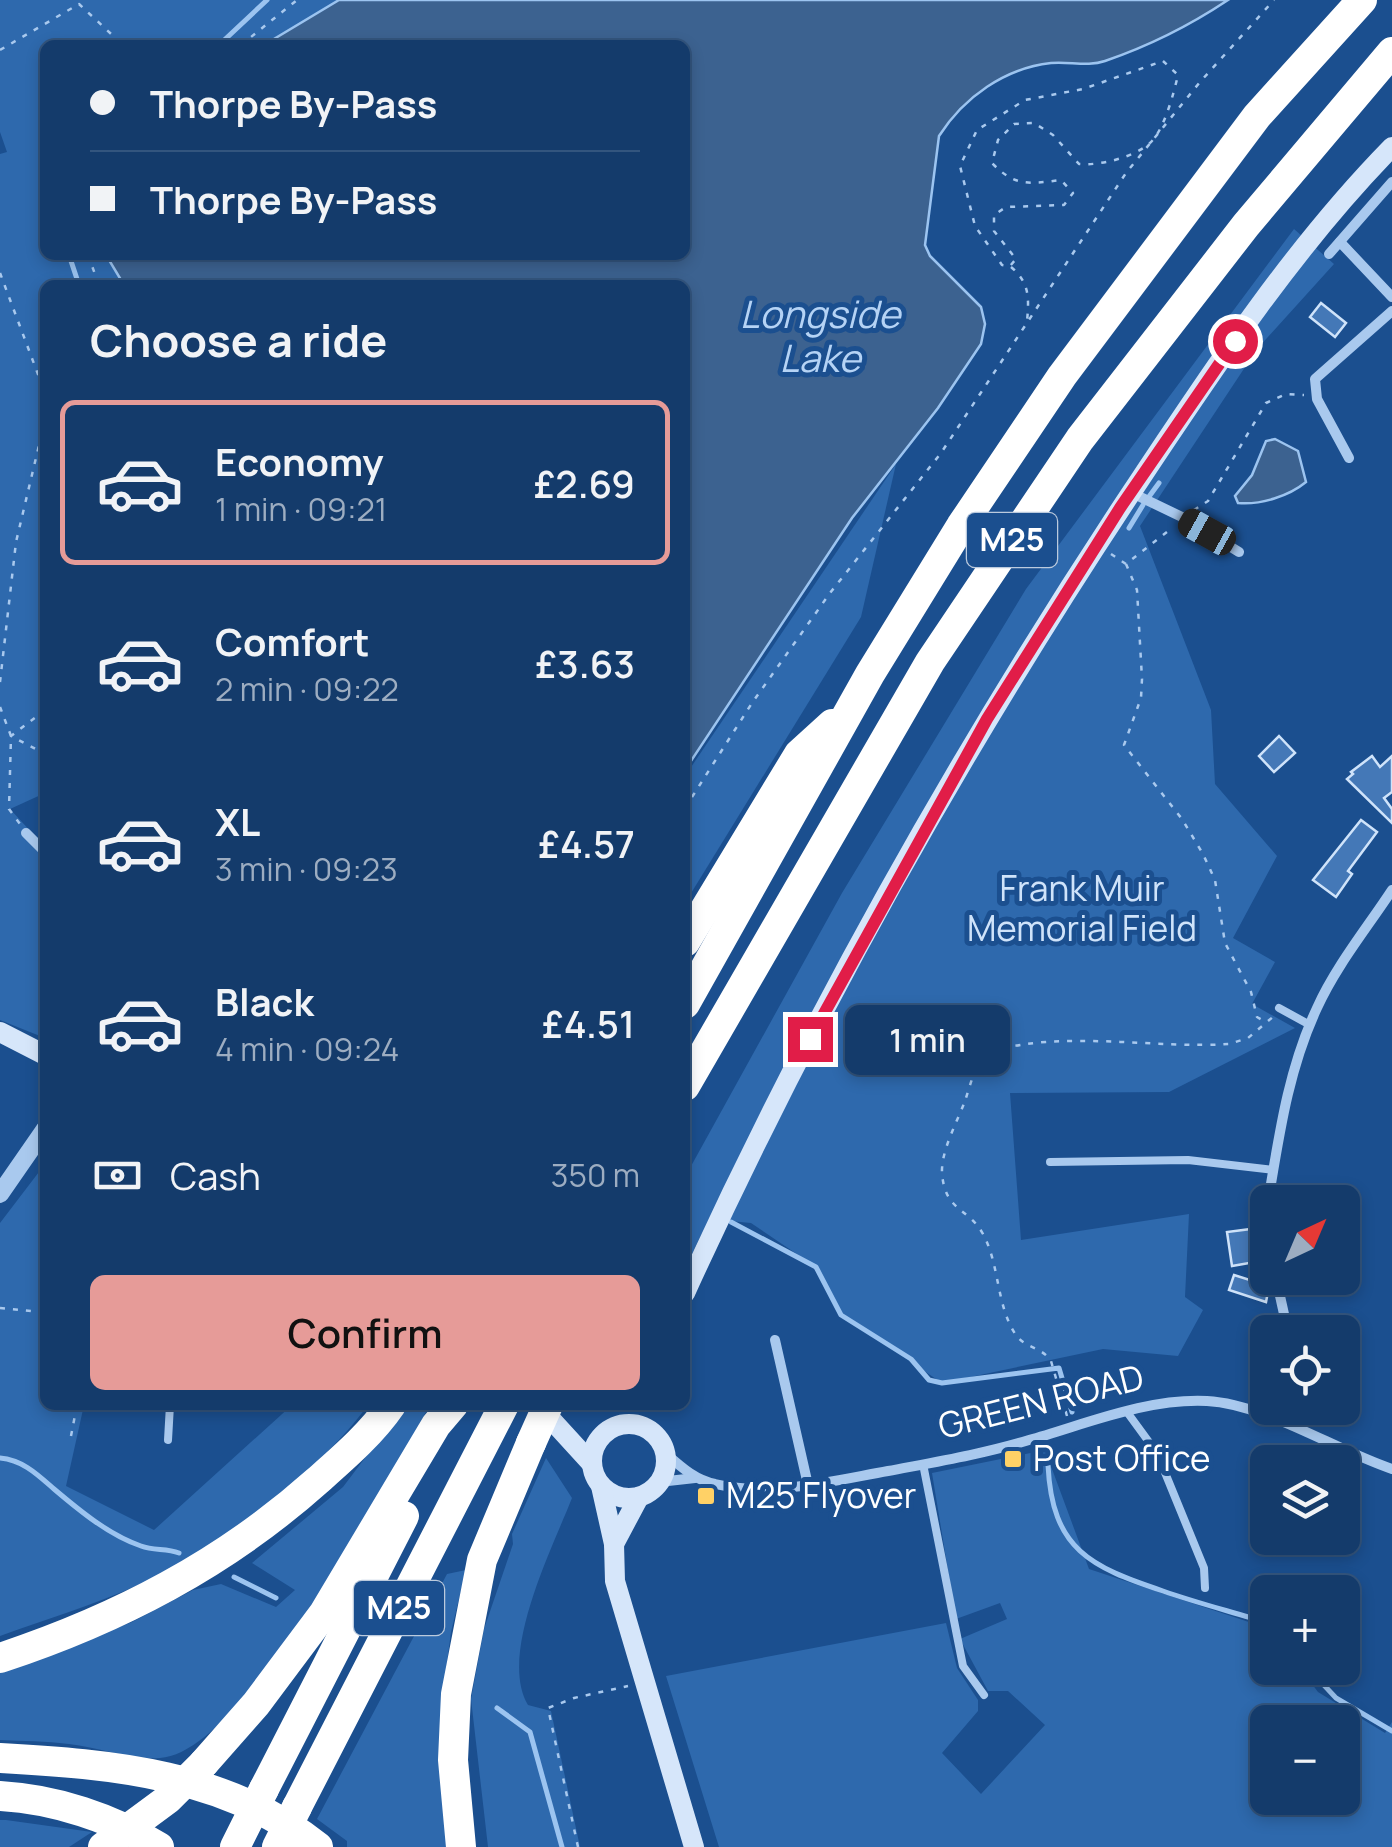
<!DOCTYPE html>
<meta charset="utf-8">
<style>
body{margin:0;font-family:Manrope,sans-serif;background:#1d4271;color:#f1f3f6;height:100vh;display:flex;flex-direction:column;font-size:38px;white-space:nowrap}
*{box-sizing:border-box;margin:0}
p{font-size:32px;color:#9dadc1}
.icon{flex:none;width:55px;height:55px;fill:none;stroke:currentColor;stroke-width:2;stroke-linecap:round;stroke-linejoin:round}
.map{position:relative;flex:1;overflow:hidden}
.sheet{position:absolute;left:40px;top:280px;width:650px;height:1130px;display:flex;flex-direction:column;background:#143b6b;border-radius:15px;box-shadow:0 5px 15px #0003,0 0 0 2px #33557e}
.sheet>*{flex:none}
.top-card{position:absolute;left:40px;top:40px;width:650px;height:220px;border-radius:15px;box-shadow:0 5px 15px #0003,0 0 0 2px #33557e;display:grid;align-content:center;height:220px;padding:0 50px;background:#143b6b}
.needle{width:65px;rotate:44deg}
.buttons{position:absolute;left:1250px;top:1185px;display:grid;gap:20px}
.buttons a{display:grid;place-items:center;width:110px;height:110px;border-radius:15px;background:#143b6b;box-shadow:0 5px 15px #0003,0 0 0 2px #33557e;font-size:50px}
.end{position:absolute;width:45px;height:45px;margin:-22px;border:12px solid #e11d48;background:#fff;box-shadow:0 0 0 5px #fff}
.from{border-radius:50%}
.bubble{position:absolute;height:70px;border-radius:15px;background:#143b6b;box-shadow:0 5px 15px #0003,0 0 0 2px #33557e;font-size:32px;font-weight:600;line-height:70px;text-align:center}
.car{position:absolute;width:30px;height:60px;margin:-30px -15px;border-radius:12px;box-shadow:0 0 8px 2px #0007;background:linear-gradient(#222 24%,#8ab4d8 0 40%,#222 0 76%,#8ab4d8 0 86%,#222 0)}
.top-card b{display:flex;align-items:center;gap:35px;height:95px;font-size:38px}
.top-card b+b{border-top:2px solid #33557e}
.top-card i{width:25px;height:25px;background:#f1f3f6}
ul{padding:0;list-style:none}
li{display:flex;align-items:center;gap:30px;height:165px;margin:0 20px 15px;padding:0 30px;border:5px solid transparent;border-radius:15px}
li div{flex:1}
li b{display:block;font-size:38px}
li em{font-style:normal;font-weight:600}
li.on{border-color:#e69b98}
li>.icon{width:90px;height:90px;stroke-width:1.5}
h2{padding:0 50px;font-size:45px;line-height:120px}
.pay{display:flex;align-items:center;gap:25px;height:110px;padding:0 50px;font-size:38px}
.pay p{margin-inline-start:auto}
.cta{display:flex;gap:20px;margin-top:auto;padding:20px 50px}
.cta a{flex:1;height:115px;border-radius:15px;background:#e69b98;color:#111;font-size:40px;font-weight:600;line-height:115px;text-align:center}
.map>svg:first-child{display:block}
.green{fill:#2e69ad;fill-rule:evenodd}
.water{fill:#3c6290;stroke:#9cc4f0;stroke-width:2.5}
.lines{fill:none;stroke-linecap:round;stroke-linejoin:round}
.stream{stroke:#9cc4f0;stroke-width:5}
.building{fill:#4478b7;stroke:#cfe3fa;stroke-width:2.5}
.path{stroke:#a9c9ee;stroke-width:2.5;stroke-dasharray:5 8;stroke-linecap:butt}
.service{stroke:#a9c9ee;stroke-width:8}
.minor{stroke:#a9c9ee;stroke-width:10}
.tertiary{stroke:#a9c9ee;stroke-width:18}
.secondary{stroke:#d6e6fa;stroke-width:20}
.motorway{stroke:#fff;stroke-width:30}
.motorway-bridge{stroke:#fff;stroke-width:30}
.route{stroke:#e11d48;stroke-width:12}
.poi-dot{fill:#ffd166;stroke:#1b4f8f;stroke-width:4}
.labels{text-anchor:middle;stroke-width:10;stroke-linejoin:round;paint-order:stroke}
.shield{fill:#1b4f8f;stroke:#bbcadd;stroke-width:2.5}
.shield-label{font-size:32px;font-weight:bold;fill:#fff}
.park-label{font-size:35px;fill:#cfe3fa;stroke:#1b4f8f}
.street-label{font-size:35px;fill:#fff;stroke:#1b4f8f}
.poi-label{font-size:35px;fill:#fff;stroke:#1b4f8f;text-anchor:start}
.water-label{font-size:38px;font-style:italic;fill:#b5d3f5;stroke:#1b4f8f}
</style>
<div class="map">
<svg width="1392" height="1847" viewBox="0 0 1392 1847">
<rect width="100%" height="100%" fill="#1b4f8f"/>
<!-- green -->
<g class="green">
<path d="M0 0H339L264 45H45V255H106L124 285H45V793L10 809 45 847V1038L0 1020V154L7 152 0 132Z"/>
<path d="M1294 229 1334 264 1257 349 1140 526 1211 710 1215 784 1277 856 1233 938 1275 962 1252 1004 1295 1028 1169 1092 1010 1093 1021 1240 1189 1214 1185 1297 1203 1310 1178 1356 1103 1349 942 1383 841 1315 816 1267 751 1223 709 1219 685 1268V1177L842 893 1026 589Z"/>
<path d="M896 464 861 617 685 903V776Z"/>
<path d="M45 1164V1405H84L66 1486 154 1530 292 1405H368C320 1472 213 1551 138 1585 94 1605 46 1619 0 1636V1223Z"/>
<path d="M405 1405H430C389 1478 245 1753 160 1758 131 1760 98 1747 69 1744 46 1741 23 1741 0 1740V1667L46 1656 132 1622 193 1590 221 1584 276 1607 295 1590 252 1563 343 1487Z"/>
<path d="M1045 1450 1089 1569 1267 1628 1268 1668H1300L1318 1692 1385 1733 1392 1722V1847H719L666 1676 946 1623 957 1668 978 1700V1711L942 1753 981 1794 1045 1725 1008 1691H988L960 1639 1007 1619 1000 1603 956 1619 932 1473ZM1268 1722H1342V1798H1268Z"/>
<path d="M546 1458 572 1498C552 1549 498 1655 528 1705L551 1711 580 1847H488L471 1699 484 1629 513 1544 512 1534Z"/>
<path d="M466 1570 451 1632 443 1693 447 1847H347V1841L317 1819 447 1574Z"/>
<path d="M0 1820H6L92 1832 69 1847H0Z"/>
</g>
<!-- water -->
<g class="water">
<path d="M339 0H1228C1189 26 1149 46 1105 61 1088 67 1068 61 1051 63 1005 68 964 97 939 136L925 245 930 256 981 307 985 324 981 344 938 408 852 518 685 770V285H124L106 255H685V45H264Z"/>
<path d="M1275 439 1298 451 1306 482C1289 496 1261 505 1238 503L1235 496 1252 475 1266 441Z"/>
</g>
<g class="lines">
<!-- stream -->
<g class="stream">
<path d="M219 45 267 0"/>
<path d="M69 255 79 285"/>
<path d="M1148 498 1159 483"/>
<path d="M1129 528 1143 505"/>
<path d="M731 1222 816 1267 841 1315 911 1359 929 1380 942 1383 1059 1368 1072 1412"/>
<path d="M0 1458C23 1460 38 1475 54 1489 80 1511 109 1535 141 1546 154 1551 166 1548 179 1553"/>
<path d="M1048 1465C1052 1550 1091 1567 1163 1591 1197 1603 1233 1612 1268 1623"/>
<path d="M234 1577 276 1598"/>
<path d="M1308 1668 1336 1698 1392 1731"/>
<path d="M497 1708 530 1732 562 1847"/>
</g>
</g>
<!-- building -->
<g class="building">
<path d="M1321 303 1346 323 1335 337 1310 317Z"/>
<path d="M1279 736 1295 753 1274 772 1259 756Z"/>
<path d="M1372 756 1380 767 1392 756V792L1384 798 1392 809V823L1347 779 1353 774 1351 772Z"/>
<path d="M1361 820 1377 832 1348 871 1352 874 1336 897 1313 880Z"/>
<path d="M1251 1229 1255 1262 1232 1266 1227 1232Z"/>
<path d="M1234 1275 1269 1286 1266 1302 1229 1290Z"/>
</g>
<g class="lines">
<!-- path -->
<g class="path">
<path d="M241 45 297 0"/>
<path d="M0 50 79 4 123 45"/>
<path d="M1163 61 1178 75C1174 92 1165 127 1152 141 1137 157 1099 166 1079 164L1053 135 1034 123 1014 124 998 140 992 163C1015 187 1029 184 1061 180L1073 193 1064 205 1006 207 994 215V231L1016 259 1010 266 1002 265 975 226 960 166 977 130 1025 100 1083 89Z"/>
<path d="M88 255 99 285"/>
<path d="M1011 267C1030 283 1029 298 1027 322"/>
<path d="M0 273 45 393"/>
<path d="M1194 510 1208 501 1266 403 1286 394 1304 395"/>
<path d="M1111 554 1126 564 1172 528"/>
<path d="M1126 564 1137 590 1142 679 1141 698 1124 745 1182 819 1203 854 1215 880 1225 943 1251 992 1257 1017 1267 1023"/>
<path d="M0 682 16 542 45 420"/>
<path d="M0 707 11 736 9 809 20 824"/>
<path d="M45 710 11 736 45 754"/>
<path d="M685 808 752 703 830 593 941 453 1126 173 1200 82 1274 0"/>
<path d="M0 1308 42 1312 45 1300"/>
<path d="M1067 1416 1051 1361C1042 1347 1025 1348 1016 1335 996 1306 1000 1265 983 1234 968 1207 945 1212 942 1173 941 1151 957 1122 965 1101 971 1084 975 1058 995 1051 1059 1030 1160 1049 1229 1044L1248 1038 1274 1016"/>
<path d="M71 1436 77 1405"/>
<path d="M578 1847 548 1708 574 1698 628 1686"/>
</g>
<!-- service -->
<g class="service">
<path d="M1279 1008 1310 1025"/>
<path d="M1050 1162 1188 1160 1274 1170"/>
<path d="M1127 1412 1157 1453 1204 1568 1205 1588"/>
<path d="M168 1440 170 1405"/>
<path d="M923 1464 963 1666 984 1695"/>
</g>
<!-- minor -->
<g class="minor">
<path d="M1340 242 1392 297"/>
<path d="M1329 254 1392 182"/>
<path d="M1349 458 1317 399 1315 379 1392 311"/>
<path d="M1132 493 1184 518 1239 552"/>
<path d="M26 833 45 852"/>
<path d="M1268 1202C1279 1136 1288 1070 1317 1008 1336 966 1367 928 1392 890"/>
<path d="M1268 1209V1235"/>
<path d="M1276 1278 1288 1332"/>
<path d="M775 1340 808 1485"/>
<path d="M664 1452C679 1465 694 1480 715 1484 771 1497 832 1481 888 1471 935 1462 983 1454 1029 1440 1086 1424 1147 1398 1207 1401 1265 1404 1335 1450 1392 1469"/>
<path d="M659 1482 695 1478"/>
</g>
<!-- tertiary -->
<path class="tertiary" d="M0 1194 45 1129"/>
<!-- secondary -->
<g class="secondary">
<path d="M0 1032 45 1055"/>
<path d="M685 1293C812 1015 964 745 1133 490 1212 371 1292 249 1392 147"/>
<path d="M538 1405 591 1463"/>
<circle cx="629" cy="1461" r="37"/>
<path d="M601 1486 614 1544 615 1581 694 1847"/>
<path d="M614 1544 639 1497"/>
</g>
<!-- motorway -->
<g class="motorway">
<path d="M685 942 799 754 832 724"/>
<path d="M685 1004 870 674 961 526 1062 376 1257 116 1362 0"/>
<path d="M685 1086 930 662 1080 439 1246 225 1392 52"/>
<path d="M0 1658C118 1619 224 1564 317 1481 343 1458 372 1433 391 1405"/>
<path d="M0 1758C111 1764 228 1774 318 1847"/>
<path d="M204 1763 256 1704 324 1613 436 1425 453 1405"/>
<path d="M264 1789 404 1516"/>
<path d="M0 1796C55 1799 112 1818 159 1847"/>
<path d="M297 1807 504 1405"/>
<path d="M461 1847 453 1760 456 1694 482 1560 531 1443"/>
</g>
<!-- motorway-bridge -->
<g class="motorway-bridge">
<path d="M531 1443 548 1405"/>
<path d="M103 1847 168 1799 204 1763"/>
<path d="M235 1847 264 1789"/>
<path d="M277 1847 297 1807"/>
</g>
</g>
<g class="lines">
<!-- route -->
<path class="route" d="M810 1039 987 719 1120 508 1235 341"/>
</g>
<!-- markers -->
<g class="poi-dot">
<rect x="1003" y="1449" width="20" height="20" rx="5"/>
<rect x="696" y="1486" width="20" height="20" rx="5"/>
</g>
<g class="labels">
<!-- shield labels -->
<g class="shield">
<rect x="967" y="513" width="90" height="54" rx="8"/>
<rect x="354" y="1581" width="90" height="54" rx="8"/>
</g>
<g class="shield-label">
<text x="1012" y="551">M25</text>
<text x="399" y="1619">M25</text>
</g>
<!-- park labels -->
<g class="park-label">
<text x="1082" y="901">Frank Muir<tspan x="1082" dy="40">Memorial Field</tspan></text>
</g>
<!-- street labels -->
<g class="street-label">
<text transform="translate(1041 1402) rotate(-14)" y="12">GREEN ROAD</text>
</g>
<!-- poi labels -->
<g class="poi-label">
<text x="1033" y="1471">Post Office</text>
<text x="726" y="1508">M25 Flyover</text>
</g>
<!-- water labels -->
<g class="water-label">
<text x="820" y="328">Longside<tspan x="820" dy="44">Lake</tspan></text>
</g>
</g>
</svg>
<div class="buttons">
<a><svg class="needle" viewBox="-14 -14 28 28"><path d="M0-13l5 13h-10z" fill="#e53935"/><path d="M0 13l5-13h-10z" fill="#9dadc1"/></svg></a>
<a><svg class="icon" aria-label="locate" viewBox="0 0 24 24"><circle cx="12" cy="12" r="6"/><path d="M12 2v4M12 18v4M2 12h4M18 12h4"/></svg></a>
<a><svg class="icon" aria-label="layers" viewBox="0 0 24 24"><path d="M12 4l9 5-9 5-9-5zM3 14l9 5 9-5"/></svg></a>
<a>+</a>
<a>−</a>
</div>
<i class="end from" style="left:1235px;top:341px"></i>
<i class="end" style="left:810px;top:1039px"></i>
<div class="bubble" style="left:845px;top:1005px;width:165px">1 min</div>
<i class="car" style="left:1207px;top:532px;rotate:299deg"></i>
<div class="top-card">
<b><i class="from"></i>Thorpe By-Pass</b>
<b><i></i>Thorpe By-Pass</b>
</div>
<section class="sheet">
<h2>Choose a ride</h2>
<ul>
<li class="on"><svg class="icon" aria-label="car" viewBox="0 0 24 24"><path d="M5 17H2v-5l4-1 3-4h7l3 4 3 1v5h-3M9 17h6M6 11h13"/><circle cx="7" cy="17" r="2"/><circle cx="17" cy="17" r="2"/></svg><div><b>Economy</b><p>1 min · 09:21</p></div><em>£2.69</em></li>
<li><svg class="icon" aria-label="car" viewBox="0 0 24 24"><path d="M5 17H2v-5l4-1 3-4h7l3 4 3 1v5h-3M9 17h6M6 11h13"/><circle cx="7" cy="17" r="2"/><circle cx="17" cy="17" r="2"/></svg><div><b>Comfort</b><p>2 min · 09:22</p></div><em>£3.63</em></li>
<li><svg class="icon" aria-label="car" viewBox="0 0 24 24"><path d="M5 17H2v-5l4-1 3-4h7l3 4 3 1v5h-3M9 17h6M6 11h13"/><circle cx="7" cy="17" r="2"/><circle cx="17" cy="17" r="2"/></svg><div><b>XL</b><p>3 min · 09:23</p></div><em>£4.57</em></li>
<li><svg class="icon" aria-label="car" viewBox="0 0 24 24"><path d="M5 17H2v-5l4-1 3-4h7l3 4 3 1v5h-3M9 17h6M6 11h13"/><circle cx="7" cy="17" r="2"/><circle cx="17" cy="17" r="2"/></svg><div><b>Black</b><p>4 min · 09:24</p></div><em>£4.51</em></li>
</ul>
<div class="pay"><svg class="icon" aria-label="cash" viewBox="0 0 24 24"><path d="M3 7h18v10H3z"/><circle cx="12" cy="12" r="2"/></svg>Cash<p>350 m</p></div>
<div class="cta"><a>Confirm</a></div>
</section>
</div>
